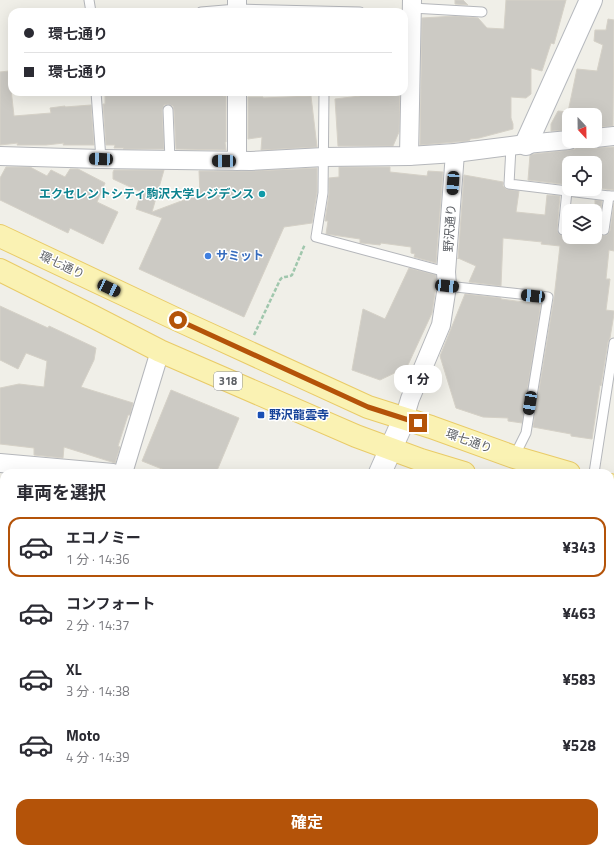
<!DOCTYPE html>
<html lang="ja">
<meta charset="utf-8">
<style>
body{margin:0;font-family:"Titillium Web","Noto Sans JP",sans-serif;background:#f7f7f7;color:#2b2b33;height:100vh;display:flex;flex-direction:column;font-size:15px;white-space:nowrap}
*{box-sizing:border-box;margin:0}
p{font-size:13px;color:#7c7c81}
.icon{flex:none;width:22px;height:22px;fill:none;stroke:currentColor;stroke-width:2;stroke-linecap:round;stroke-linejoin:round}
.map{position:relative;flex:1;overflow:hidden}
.sheet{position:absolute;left:0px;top:469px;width:614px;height:384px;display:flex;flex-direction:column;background:#fff;border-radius:12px 12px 0 0;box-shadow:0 4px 16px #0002}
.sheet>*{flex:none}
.banner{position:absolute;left:8px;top:8px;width:400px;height:88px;border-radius:12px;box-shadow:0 4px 16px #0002;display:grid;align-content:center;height:88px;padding:0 16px;background:#fff}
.needle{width:26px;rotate:158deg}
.controls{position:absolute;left:562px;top:108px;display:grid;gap:8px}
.controls a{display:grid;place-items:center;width:40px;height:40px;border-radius:8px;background:#fff;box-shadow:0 4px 16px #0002;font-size:20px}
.end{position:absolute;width:18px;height:18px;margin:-9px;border:5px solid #b45309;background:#fff;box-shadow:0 0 0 2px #fff}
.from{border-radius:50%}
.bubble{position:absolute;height:28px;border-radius:12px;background:#fff;box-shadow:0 4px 16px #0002;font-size:13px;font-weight:700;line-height:28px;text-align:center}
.car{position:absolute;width:12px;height:24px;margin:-12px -6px;border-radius:5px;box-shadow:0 0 3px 1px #0007;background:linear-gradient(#222 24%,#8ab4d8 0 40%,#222 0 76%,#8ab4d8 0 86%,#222 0)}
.banner b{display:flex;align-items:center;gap:14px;height:38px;font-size:15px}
.banner b+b{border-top:1px solid #e1e1e2}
.banner i{width:10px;height:10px;background:#2b2b33}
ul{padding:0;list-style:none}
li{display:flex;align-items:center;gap:12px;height:60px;margin:0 8px 6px;padding:0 8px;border:2px solid transparent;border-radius:12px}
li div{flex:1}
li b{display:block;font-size:15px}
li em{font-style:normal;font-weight:700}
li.on{border-color:#b45309}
li>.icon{width:36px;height:36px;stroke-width:1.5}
h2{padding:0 16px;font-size:18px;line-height:48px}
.cta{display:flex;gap:8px;margin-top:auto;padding:8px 16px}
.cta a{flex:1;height:46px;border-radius:12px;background:#b45309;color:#fff;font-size:16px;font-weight:700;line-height:46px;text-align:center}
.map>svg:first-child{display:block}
.education{fill:#e0ded6}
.green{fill:#c7e6c8}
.building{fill:#cccac4;stroke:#d5d1c7}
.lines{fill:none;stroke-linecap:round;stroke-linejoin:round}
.lane-casing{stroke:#b5b7bb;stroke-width:11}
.street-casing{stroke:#b5b7bb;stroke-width:20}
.secondary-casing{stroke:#b6b9be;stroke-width:24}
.primary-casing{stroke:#e9cb68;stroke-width:24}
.path{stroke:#a0c7ad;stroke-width:2.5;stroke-dasharray:4 2;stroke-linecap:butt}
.lane{stroke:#fff;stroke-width:9}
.street{stroke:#fff;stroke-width:18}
.secondary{stroke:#fff;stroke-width:22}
.primary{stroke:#faf2b3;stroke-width:22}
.route{stroke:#b45309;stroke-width:5}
.culture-dot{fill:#0f9aa8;stroke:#fff;stroke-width:1.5}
.shop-dot{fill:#3f7fe0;stroke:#fff;stroke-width:1.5}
.transit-dot{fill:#1a4fb4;stroke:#fff;stroke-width:1.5}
.labels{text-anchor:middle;stroke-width:3;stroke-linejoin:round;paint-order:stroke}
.shield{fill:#fff;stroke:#8f9195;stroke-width:1}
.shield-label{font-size:11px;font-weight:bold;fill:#5f6267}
.culture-label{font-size:12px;font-weight:bold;fill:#0d838f;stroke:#fff;text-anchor:end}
.street-label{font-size:12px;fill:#5f6267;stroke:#fff}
.shop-label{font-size:12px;font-weight:bold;fill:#366cbe;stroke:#fff;text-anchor:start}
.transit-label{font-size:12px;font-weight:bold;fill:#164399;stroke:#fff;text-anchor:start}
</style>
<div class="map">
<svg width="614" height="853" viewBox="0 0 614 853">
<rect width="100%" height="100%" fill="#f0efe8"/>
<!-- education -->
<path class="education" d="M0 797 4 798V829L0 843Z"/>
<!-- green -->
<g class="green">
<path d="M16 849H41L43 853H14Z"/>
<path d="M114 849H187V853H126Z"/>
<path d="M475 849H514L521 853H457Z"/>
</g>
<!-- building -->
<g class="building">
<path d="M455 0H463L468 5 455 4Z"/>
<path d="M506 0H566L554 44 551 43 542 71 531 68V94L526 98 511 97V118L513 124V129L479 138 470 139V140L468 141 420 145 422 18 455 16 478 18 487 28 504 29Z"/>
<path d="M608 19 614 20 613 126 595 127V115H569V130L551 131V124L558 111 568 112 577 69 597 71 603 45 594 41 595 30H606Z"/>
<path d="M9 71 14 116 51 113 50 108 65 106V107L91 105 94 145H63L64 143 46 145H17L18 143 0 145V72Z"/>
<path d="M105 92H223V96H226V142H225L226 150 176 149 174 110 173 106 168 104 164 105 162 110 164 149H123L124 148H114L115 145H106L103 104H105Z"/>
<path d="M359 92H400L399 132 393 146H338L335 99 360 96Z"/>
<path d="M311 96 317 147 261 150 262 137 248 139V97H263V98Z"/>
<path d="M577 146 596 148 614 147V190L595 188V163H569V185L528 180 530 155 534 154 570 150 575 149Z"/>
<path d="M6 167H30L47 176 51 170 65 177 70 169H78L105 183 97 202 118 212 103 244 70 228 68 233 0 200V178Z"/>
<path d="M339 167H390V172L427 176 428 171 443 172 436 263 414 257 415 254 411 253V247L381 243 380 245 362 243H360V239L326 234 328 221H325L329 194V178L339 177Z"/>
<path d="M317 168V192L312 223 284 227 244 317 139 269 162 218 136 209 141 192 113 179V172L114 170H164L152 212 200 194 199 171H252Z"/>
<path d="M464 175 503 182V186L506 189 519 191 516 212 545 215 547 195 560 196 557 230 558 233 562 236 566 235 568 233 569 230V237H595V200L602 201 598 232 601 235 604 236 607 235 610 231 614 203V251L609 250 606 279H610L606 310 614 311V314L610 338 608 342 601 386 600 385 592 439 571 436V434L533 427 554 298 560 246 541 244 542 242 503 238 501 286 469 282 476 266 458 258V259Z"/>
<path d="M409 268 436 275V286L432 313 407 367 380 380 352 370 363 309 385 319Z"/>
<path d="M465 294 501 298V299L531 303V301L541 303 522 423 508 421V418L483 417 456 408 440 356Z"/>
<path d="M0 306 48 328 49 326 96 348 94 360 81 387 133 403 130 415H128L118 446 120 447 115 463 64 447 63 458 34 455V448L0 444V388L19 384 44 387 47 361 26 353 18 369 0 360Z"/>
<path d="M171 390 239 418 216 473H172L142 461Z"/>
</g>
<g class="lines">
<defs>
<g id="lane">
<path d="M89 0 91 12"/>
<path d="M412 8 482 12"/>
<path d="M201 12 237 9 360 12"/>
<path d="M96 92 101 159"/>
<path d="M324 92 323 193 316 237 446 272"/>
<path d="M168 110 170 160"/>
<path d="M511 147 509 184 609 196H614"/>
<path d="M563 230 567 191"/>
<path d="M604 230 609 196"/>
<path d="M447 286 548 297 526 433 514 457"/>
<path d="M594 473 614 343"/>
<path d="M0 617 4 618"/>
<path d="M610 634 614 626"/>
<path d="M610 660 614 663"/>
<path d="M610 773 614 775"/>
<path d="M380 849 381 853"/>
</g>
<g id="street">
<path d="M237 0V12"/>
<path d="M237 92V161"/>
<path d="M595 138 614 136"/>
<path d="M0 156 101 159 251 161 324 157 409 156 455 153 526 144 569 140"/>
<path d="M409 156 412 0"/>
<path d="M404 419 410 399 441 325 447 286 446 272 455 153"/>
<path d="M0 463 113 473"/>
<path d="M123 473 160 351"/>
<path d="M0 789 4 790"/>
<path d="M243 849 259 853"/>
<path d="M523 849 528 853"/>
<path d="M6 853 7 849"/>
<path d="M438 853 456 849"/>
</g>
<g id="secondary">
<path d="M526 144 591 0"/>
<path d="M380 473 404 419"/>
<path d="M206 853 207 849"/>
</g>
<g id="primary">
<path d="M0 236 178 320 368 407 431 427 514 457 569 473"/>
<path d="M0 270 94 317 160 351 356 436 421 460 464 473"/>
<path d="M610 485 614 486"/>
<path d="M610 516 614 518"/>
</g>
</defs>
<!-- lane casing -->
<use href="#lane" class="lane-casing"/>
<!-- street casing -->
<use href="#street" class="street-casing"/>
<!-- secondary casing -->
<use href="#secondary" class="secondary-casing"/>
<!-- primary casing -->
<use href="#primary" class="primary-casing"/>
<!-- path -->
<g class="path">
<path d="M254 335 280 280C283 275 288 278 292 275L305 244"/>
<path d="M83 849 95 853"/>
<path d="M492 851 493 853"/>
<path d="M53 852 59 849"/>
</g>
<!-- lane -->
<use href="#lane" class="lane"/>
<!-- street -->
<use href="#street" class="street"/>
<!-- secondary -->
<use href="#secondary" class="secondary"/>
<!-- primary -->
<use href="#primary" class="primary"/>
</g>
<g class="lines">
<!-- route -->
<path class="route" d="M178 320 368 407 418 423"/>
</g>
<!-- markers -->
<circle class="culture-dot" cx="262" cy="194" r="4"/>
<circle class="shop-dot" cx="208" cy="256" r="4"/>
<rect class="transit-dot" x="257" y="411" width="8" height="8" rx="2"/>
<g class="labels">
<!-- shield labels -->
<rect class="shield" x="214" y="372" width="28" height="18" rx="3"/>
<g class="shield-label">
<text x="228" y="385">318</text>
</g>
<!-- culture labels -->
<g class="culture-label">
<text x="254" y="198">エクセレントシティ駒沢大学レジデンス</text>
</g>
<!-- street labels -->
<g class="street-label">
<text transform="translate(450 228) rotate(-86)" y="4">野沢通り</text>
<text transform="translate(62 265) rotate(25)" y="4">環七通り</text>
<text transform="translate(469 441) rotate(20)" y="4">環七通り</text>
</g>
<!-- shop labels -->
<g class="shop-label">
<text x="216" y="260">サミット</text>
</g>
<!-- transit labels -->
<g class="transit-label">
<text x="269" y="419">野沢龍雲寺</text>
</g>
</g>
</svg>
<div class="controls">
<a><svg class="needle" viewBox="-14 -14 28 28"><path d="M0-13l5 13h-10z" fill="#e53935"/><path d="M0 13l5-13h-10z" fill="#7c7c81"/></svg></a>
<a><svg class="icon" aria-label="locate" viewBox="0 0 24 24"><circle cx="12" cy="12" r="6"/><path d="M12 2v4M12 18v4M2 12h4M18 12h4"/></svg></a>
<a><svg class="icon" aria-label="layers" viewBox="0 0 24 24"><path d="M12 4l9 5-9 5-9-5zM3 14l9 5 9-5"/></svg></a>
</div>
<i class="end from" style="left:178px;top:320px"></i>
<i class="end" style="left:418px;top:423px"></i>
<div class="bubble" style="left:394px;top:365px;width:48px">1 分</div>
<i class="car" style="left:101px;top:159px;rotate:272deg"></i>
<i class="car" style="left:224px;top:161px;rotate:271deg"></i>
<i class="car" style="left:453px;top:183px;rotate:184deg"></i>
<i class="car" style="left:447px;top:286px;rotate:96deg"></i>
<i class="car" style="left:109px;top:288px;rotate:115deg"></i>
<i class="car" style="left:533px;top:296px;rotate:276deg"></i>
<i class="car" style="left:530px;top:403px;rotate:189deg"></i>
<div class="banner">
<b><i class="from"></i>環七通り</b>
<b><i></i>環七通り</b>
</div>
<section class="sheet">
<h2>車両を選択</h2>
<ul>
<li class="on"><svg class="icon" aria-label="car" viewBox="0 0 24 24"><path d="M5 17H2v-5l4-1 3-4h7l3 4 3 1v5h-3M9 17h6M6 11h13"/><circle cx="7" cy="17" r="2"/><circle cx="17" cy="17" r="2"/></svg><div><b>エコノミー</b><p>1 分 · 14:36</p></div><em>¥343</em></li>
<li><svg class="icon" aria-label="car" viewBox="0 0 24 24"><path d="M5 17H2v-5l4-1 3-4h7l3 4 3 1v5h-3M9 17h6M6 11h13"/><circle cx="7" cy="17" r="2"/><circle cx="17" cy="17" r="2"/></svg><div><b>コンフォート</b><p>2 分 · 14:37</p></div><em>¥463</em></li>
<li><svg class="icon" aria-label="car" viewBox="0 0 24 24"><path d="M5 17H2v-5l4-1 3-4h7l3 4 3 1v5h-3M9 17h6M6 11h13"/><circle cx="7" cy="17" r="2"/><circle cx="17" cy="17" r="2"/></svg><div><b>XL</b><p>3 分 · 14:38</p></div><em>¥583</em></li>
<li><svg class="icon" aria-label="car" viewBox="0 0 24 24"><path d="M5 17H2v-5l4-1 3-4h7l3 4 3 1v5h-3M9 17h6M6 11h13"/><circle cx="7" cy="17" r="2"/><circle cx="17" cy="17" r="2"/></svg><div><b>Moto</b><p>4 分 · 14:39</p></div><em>¥528</em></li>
</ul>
<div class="cta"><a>確定</a></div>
</section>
</div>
